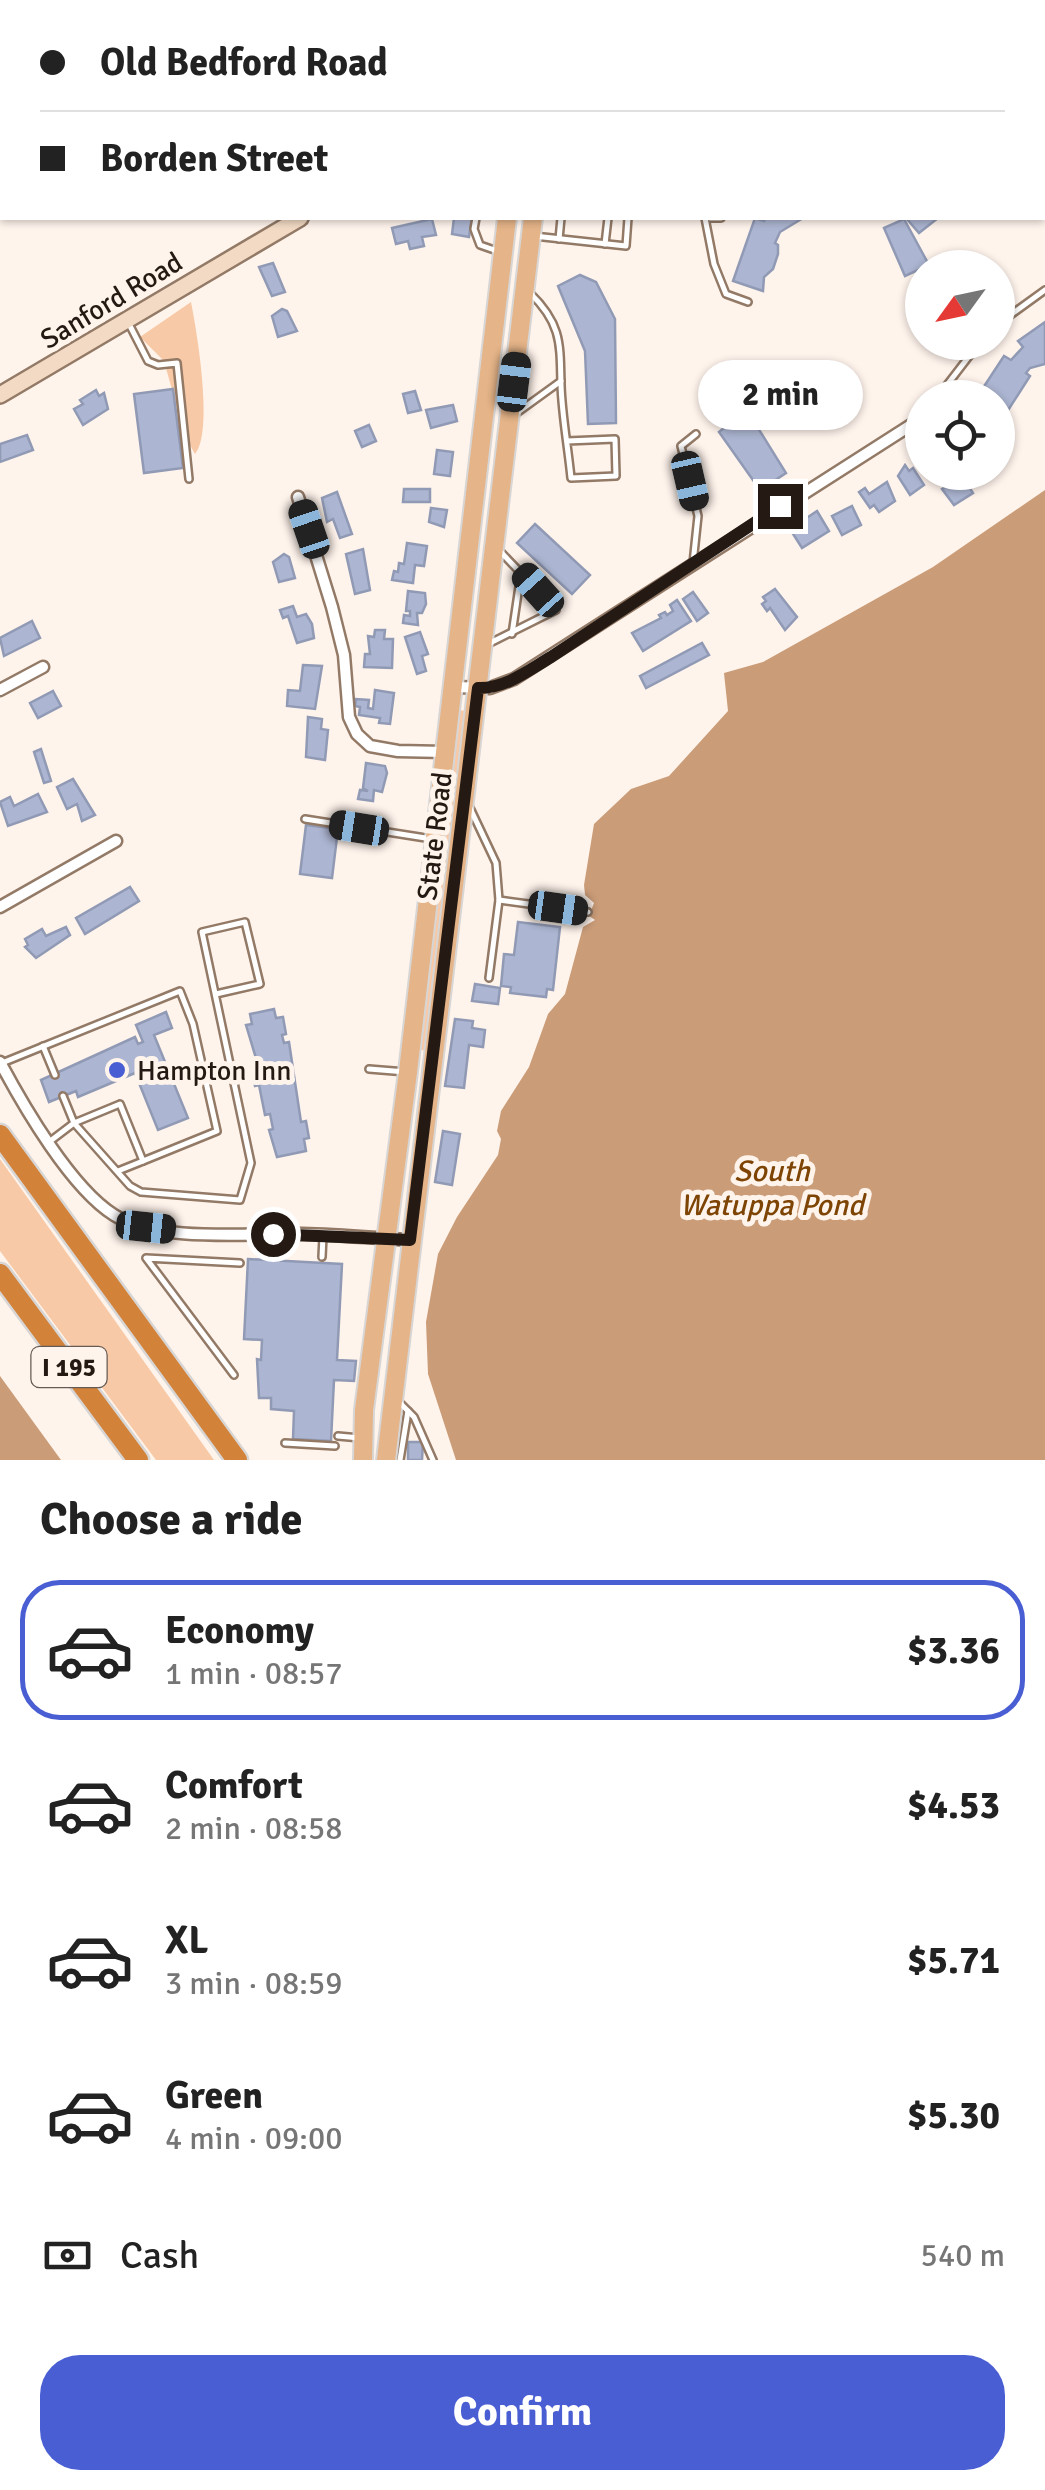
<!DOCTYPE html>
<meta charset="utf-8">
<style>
body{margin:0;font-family:Signika,sans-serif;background:#f6f6f6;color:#222;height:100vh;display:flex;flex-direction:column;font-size:38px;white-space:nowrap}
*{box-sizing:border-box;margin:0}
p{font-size:32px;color:#767676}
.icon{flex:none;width:55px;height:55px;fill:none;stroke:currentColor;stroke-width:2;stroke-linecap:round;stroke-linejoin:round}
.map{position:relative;height:1460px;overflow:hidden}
.side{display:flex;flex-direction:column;background:#fff;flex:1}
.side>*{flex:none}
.guide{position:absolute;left:0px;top:0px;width:1045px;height:220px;box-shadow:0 2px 8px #0004;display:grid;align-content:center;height:220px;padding:0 40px;background:#fff}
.needle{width:65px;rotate:237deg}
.controls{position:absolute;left:905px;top:250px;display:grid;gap:20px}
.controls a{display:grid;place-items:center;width:110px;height:110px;border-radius:50%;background:#fff;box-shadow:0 2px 8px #0004;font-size:50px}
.end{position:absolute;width:45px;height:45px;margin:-22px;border:12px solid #241a13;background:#fff;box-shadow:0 0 0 5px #fff}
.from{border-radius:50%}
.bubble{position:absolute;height:70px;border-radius:35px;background:#fff;box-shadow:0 2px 8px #0004;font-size:32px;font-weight:800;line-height:70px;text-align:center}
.car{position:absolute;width:30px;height:60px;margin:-30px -15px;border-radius:12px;box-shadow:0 0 8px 2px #0007;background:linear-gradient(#222 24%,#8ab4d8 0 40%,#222 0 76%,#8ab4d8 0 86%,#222 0)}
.guide b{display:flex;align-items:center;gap:35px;height:95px;font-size:38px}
.guide b+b{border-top:2px solid #e0e0e0}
.guide i{width:25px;height:25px;background:#222}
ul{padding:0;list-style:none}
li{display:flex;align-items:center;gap:30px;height:140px;margin:0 20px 15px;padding:0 20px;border:5px solid transparent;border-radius:40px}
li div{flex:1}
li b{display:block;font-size:38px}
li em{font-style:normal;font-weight:800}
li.on{border-color:#4a5ed3}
li>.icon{width:90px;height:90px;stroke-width:1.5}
h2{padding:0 40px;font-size:45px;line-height:120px}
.pay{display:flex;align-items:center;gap:25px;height:110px;padding:0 40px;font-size:38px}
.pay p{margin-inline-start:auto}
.button{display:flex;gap:20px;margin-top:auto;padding:20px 40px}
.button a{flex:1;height:115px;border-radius:40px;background:#4a5ed3;color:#fff;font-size:40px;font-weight:800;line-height:115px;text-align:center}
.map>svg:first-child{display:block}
.green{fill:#f8c9a6}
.water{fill:#ca9c78}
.building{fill:#acb5d1;stroke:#919ab5;stroke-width:2.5}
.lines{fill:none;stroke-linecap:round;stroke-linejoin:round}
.lane-casing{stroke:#937a67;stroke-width:10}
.street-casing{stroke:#937a67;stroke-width:15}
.secondary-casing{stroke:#937a67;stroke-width:20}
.primary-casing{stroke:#d8d6d5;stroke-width:22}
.highway-casing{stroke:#d8d6d5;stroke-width:25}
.lane{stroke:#fff;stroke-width:5}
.street{stroke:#fff;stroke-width:10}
.secondary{stroke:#f2dac4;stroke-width:15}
.primary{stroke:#e5b488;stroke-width:18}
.highway{stroke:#d38239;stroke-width:20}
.route{stroke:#241a13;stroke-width:12}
.poi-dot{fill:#4a5ed3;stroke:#fff4ec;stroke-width:4}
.labels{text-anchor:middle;stroke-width:10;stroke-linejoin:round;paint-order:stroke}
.shield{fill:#fff4ec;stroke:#665b54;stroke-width:2.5}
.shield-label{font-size:25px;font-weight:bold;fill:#241a13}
.street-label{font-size:28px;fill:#241a13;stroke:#fff4ec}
.poi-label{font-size:28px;fill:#241a13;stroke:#fff4ec;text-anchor:start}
.water-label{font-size:30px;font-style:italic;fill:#7d4404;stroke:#fff4ec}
</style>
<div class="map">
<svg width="1045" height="1460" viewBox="0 0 1045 1460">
<rect width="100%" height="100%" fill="#fff4ec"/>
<!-- green -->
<g class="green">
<path d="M191 302C197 332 214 433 195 454L185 436 164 361 140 337Z"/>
<path d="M459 710 466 711 426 1051 417 1049Z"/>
<path d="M0 1159 214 1460H156L0 1251Z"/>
</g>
<!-- water -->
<g class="water">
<path d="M1045 490V1460H456L428 1374 426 1322 438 1254 457 1217 498 1155 501 1139 497 1131 501 1111 529 1067 548 1014 565 994 583 927 595 920 589 916 594 903 585 895 584 885 594 824 631 789 669 776 728 711 724 673 763 662 933 567Z"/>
<path d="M0 1376 61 1460H0Z"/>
</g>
<!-- building -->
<g class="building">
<path d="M454 218H472L469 237 452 234Z"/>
<path d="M755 218 764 221 766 218H803L780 232 775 243 778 245V254L773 269 764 277 763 291 733 281Z"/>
<path d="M906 218H938L919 233Z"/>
<path d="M432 219 436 235 422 237 424 246 410 249 408 241 396 244 392 228Z"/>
<path d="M904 219 929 265 905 276 884 228Z"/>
<path d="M273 263 285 292 272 296 259 267Z"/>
<path d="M580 275 596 282 615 319 616 423 588 424 585 351 558 286Z"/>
<path d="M282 309 287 311 297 331 278 337 272 316Z"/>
<path d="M1045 322V364L1030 368 1026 373 1030 376 1005 415 998 410V398L977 397 1004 356 1011 360 1023 347 1018 341Z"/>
<path d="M173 389 183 468 144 473 134 394Z"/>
<path d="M96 390 99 396 104 393 108 409 83 425 74 409 83 404 80 400Z"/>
<path d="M415 391 421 410 408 413 403 394Z"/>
<path d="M453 405 457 421 431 428 426 410Z"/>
<path d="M743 412H748L786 473 760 490 719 432Z"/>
<path d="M369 425 376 441 362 447 355 431Z"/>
<path d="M27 435 33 450 0 462V444Z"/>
<path d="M437 450 453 452 450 476 434 474Z"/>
<path d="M905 465 909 471 913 468 924 485 910 495 898 476Z"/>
<path d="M962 476 973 493 954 505 942 489Z"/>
<path d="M887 482 895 501 879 512 874 505 870 508 859 492 865 488 869 494Z"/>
<path d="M404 489H430V502H403Z"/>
<path d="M337 492 352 534 340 538 333 519 327 522 322 498Z"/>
<path d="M852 506 861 525 842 535 832 516Z"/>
<path d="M431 508 447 510 444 527 429 522Z"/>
<path d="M817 511 829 531 802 548 790 529Z"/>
<path d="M535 524 590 575 572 594 517 543Z"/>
<path d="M407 543 427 546 424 566 415 565 413 583 392 580 394 571 398 572 399 563 404 564Z"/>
<path d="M363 549 370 590 355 594 346 554Z"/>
<path d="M284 554 289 557 295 578 279 582 273 562Z"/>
<path d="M775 589 797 617 785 630 770 608 767 611 762 604 766 601 763 597Z"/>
<path d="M408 591 425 593 426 604 422 613H417L418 625 403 623 404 615 410 616V611H406Z"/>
<path d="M693 592 708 613 697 621 683 599Z"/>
<path d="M677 600 691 621 643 651 632 633 661 618 659 615 665 612 667 615 673 611 670 605Z"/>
<path d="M293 606 297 617 306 614 312 624 314 638 297 643 288 616 283 618 280 610Z"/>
<path d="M32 621 40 638 4 656 0 638Z"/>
<path d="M375 630H385L384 639H393L392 668 364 667 365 654H370L368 636 374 637Z"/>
<path d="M420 632 428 654 422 656 426 671 417 674 405 637Z"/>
<path d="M702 643 709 655 646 688 640 676Z"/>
<path d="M303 665 322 666 315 709 287 706 288 690 300 691Z"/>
<path d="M375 690 394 693 390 724 379 723 380 718 359 715 360 707 355 706 356 699 369 700 368 708 373 709Z"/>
<path d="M53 691 61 706 38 718 30 703Z"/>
<path d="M308 717 322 719 321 729 328 730 325 760 306 757Z"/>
<path d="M41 749 51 781 44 783 34 752Z"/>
<path d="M366 763 385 766 387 773 382 792 374 790 373 801 358 799 360 790 368 791 363 788Z"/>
<path d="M73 779 95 815 82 821 77 804 67 809 57 787Z"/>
<path d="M38 794 47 812 8 826 0 802 10 797 14 806Z"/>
<path d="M306 825 338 829 332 878 300 874Z"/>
<path d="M130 887 139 901 85 934 76 918Z"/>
<path d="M518 922 560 927 553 990 547 989 546 997 510 993 511 987 501 986 504 954 514 955Z"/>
<path d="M66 927 70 935 36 958 25 947 28 945 25 939 42 929 46 936Z"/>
<path d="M475 984 500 988 498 1004 472 1001Z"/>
<path d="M274 1009 276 1018 283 1017 286 1034 282 1035 284 1043 289 1042 301 1122 306 1121 309 1138 304 1139 306 1151 277 1157 269 1130 273 1129 270 1114 265 1115 259 1085 255 1086 252 1067 258 1065 246 1025 252 1024 250 1014Z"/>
<path d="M166 1012 172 1028 154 1035 188 1118 158 1130 135 1073 78 1097 76 1091 49 1102 41 1080 135 1037 138 1044 143 1042 136 1025Z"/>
<path d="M455 1019 473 1021 472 1028 485 1030 483 1047 469 1045 464 1088 445 1086Z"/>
<path d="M443 1131 460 1134 452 1185 435 1182Z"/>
<path d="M248 1259 342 1264 337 1360 356 1361 354 1381 334 1380 331 1441 293 1439 294 1411 271 1409V1398H259L257 1359 261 1360 262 1340 244 1339Z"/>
<path d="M408 1442H423L422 1460H408Z"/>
</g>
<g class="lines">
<defs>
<g id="lane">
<path d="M640 0 643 2"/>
<path d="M699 0 700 2"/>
<path d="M750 0 751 2"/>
<path d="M590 2V0"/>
<path d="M826 2 831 0"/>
<path d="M476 218 474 229 480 245 500 252"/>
<path d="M705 218 714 264 726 294 748 302"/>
<path d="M710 218H721"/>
<path d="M534 236 626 246 628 218"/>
<path d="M559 239 561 218"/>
<path d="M605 244 608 218"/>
<path d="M530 293C562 324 560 344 561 385 562 416 568 447 571 478L616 476 615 439 567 441"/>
<path d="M128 322 148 361 158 365 177 363 189 479"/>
<path d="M998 324 1045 290"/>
<path d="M937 398 980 342"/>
<path d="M514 415 561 381"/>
<path d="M693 563 698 516 681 446 696 434"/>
<path d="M512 634 521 573"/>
<path d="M486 645 556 610 497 548"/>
<path d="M470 808 496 863 499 900 489 978"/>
<path d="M305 819 432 839"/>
<path d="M499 900 588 912"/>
<path d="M43 1046 55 1075"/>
<path d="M2 1063 180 991 193 1024 217 1131 143 1161 120 1104 74 1123 63 1096"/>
<path d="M369 1069 406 1072"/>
<path d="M49 1142 74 1123 130 1186 141 1192 240 1200 251 1163 202 932 245 922 260 984 216 994"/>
<path d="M118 1171 143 1161"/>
<path d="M322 1257 323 1236"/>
<path d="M234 1375 146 1258 240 1263"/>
<path d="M400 1403 414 1417 433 1460"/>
<path d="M338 1436 360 1438"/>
<path d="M285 1443 335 1446"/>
<path d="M400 1460 408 1411"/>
</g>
<g id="street">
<path d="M1009 0V2"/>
<path d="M1042 101 1045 108"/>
<path d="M298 497 332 607 344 655 349 717 357 734 370 746 398 751 445 752"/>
<path d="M453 687 490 688 514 679 922 418"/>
<path d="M0 690 43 667"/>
<path d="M0 907 116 841"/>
<path d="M0 1062C24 1107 71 1188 114 1215 158 1243 251 1233 303 1234 339 1235 375 1238 410 1240"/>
</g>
<g id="secondary">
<path d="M882 2 886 0"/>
<path d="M0 395 300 218"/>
</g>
<g id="primary">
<path d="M528 2V0"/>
<path d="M557 2V0"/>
<path d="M363 1460 364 1410 408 1072 507 218"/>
<path d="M386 1460 533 218"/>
</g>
<g id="highway">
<path d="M0 1135 237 1460"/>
<path d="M0 1274 138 1460"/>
</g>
</defs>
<!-- lane casing -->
<use href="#lane" class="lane-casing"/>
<!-- street casing -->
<use href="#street" class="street-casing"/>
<!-- secondary casing -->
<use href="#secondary" class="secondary-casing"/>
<!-- primary casing -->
<use href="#primary" class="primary-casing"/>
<!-- highway casing -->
<use href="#highway" class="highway-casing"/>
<!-- lane -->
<use href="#lane" class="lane"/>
<!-- street -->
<use href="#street" class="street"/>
<!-- secondary -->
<use href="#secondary" class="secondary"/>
<!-- primary -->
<use href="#primary" class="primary"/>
<!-- highway -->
<use href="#highway" class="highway"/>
</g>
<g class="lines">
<!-- route -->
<path class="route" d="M273 1234 410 1240 478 688C505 689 529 670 551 657L780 506"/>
</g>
<!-- markers -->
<circle class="poi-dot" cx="117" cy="1070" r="10"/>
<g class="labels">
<!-- shield labels -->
<rect class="shield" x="31.5" y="1347" width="75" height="40" rx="8"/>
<g class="shield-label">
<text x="69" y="1376">I 195</text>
</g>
<!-- street labels -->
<g class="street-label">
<text transform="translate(111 300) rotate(-31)" y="10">Sanford Road</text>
<text transform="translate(434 836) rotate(-83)" y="10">State Road</text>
</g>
<!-- poi labels -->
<g class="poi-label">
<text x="137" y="1080">Hampton Inn</text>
</g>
<!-- water labels -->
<g class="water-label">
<text x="772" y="1181">South<tspan x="772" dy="34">Watuppa Pond</tspan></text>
</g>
</g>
</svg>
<div class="controls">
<a><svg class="needle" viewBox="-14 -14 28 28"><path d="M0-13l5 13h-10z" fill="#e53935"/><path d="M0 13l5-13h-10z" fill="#767676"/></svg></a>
<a><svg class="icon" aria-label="locate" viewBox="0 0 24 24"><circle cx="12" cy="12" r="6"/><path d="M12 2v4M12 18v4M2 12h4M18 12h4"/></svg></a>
</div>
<i class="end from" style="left:273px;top:1234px"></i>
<i class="end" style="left:780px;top:506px"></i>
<div class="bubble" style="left:698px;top:360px;width:165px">2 min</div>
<i class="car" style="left:514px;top:382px;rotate:7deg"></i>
<i class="car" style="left:690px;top:481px;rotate:167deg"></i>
<i class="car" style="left:309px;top:529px;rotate:341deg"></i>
<i class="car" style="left:538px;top:590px;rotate:318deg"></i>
<i class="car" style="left:359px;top:828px;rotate:279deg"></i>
<i class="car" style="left:558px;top:908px;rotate:98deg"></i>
<i class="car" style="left:146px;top:1227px;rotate:96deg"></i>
<div class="guide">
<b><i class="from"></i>Old Bedford Road</b>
<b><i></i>Borden Street</b>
</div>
</div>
<section class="side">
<h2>Choose a ride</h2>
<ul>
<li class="on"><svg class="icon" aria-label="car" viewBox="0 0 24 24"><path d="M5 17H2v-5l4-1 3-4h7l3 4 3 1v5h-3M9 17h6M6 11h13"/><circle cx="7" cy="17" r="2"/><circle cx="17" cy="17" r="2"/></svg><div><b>Economy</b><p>1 min · 08:57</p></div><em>$3.36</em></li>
<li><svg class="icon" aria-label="car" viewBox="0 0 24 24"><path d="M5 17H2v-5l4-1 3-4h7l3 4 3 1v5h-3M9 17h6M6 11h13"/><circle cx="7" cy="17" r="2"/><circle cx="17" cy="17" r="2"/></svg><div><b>Comfort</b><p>2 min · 08:58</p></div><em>$4.53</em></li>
<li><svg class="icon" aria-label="car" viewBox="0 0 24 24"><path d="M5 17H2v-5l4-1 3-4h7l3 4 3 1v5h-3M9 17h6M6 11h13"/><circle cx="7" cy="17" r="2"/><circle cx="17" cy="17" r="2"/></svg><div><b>XL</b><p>3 min · 08:59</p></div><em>$5.71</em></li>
<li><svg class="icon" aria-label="car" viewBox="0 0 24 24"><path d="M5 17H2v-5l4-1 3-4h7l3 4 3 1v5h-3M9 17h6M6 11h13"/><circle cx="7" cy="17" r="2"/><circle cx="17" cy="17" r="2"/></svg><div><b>Green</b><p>4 min · 09:00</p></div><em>$5.30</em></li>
</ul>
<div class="pay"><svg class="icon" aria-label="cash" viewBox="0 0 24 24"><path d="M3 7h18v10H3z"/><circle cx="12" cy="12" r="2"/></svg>Cash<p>540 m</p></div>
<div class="button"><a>Confirm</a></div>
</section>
